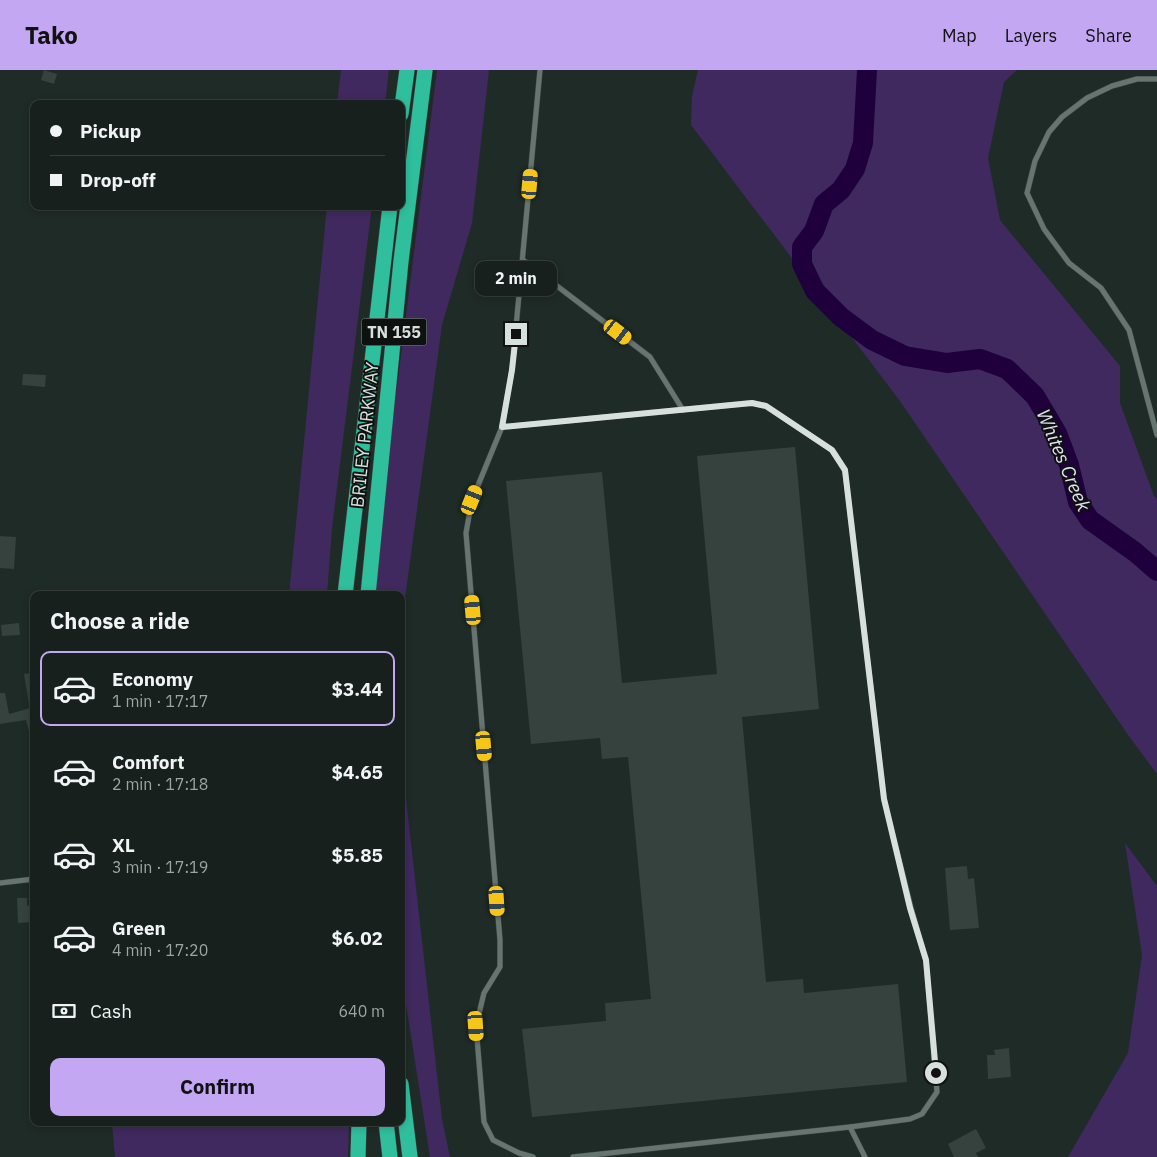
<!DOCTYPE html>
<meta charset="utf-8">
<style>
body{margin:0;font-family:"IBM Plex Sans",sans-serif;background:#242d2a;color:#f1f3f6;height:100vh;display:flex;flex-direction:column;font-size:19px;white-space:nowrap}
*{box-sizing:border-box;margin:0}
p{font-size:16px;color:#9ea3a4}
.icon{flex:none;width:28px;height:28px;fill:none;stroke:currentColor;stroke-width:2;stroke-linecap:round;stroke-linejoin:round}
.map{position:relative;flex:1;overflow:hidden}
.panel{position:absolute;left:30px;top:521px;width:375px;height:535px;display:flex;flex-direction:column;background:#17201d;border-radius:10px;box-shadow:0 2px 8px #0003,0 0 0 1px #363e3b}
.panel>*{flex:none}
.top-card{position:absolute;left:30px;top:30px;width:375px;height:110px;border-radius:10px;box-shadow:0 2px 8px #0003,0 0 0 1px #363e3b;display:grid;align-content:center;height:110px;padding:0 20px;background:#17201d}
.end{position:absolute;width:22px;height:22px;margin:-11px;border:6px solid #d8e0dd;background:#111;box-shadow:0 0 0 2px #111}
.from{border-radius:50%}
.bubble{position:absolute;height:35px;border-radius:10px;background:#17201d;box-shadow:0 2px 8px #0003,0 0 0 1px #363e3b;font-size:16px;font-weight:700;line-height:35px;text-align:center}
.car{position:absolute;width:15px;height:30px;margin:-15px -8px;border-radius:6px;box-shadow:0 0 4px 1px #0007;background:linear-gradient(#f5c518 24%,#345 0 40%,#f5c518 0 76%,#345 0 86%,#f5c518 0)}
.top-card b{display:flex;align-items:center;gap:18px;height:48px;font-size:19px}
.top-card b+b{border-top:1px solid #363e3b}
.top-card i{width:12px;height:12px;background:#f1f3f6}
ul{padding:0;list-style:none}
li{display:flex;align-items:center;gap:15px;height:75px;margin:0 10px 8px;padding:0 10px;border:2px solid transparent;border-radius:10px}
li div{flex:1}
li b{display:block;font-size:19px}
li em{font-style:normal;font-weight:700}
li.selected{border-color:#c3a7f2}
li>.icon{width:45px;height:45px;stroke-width:1.5}
h2{padding:0 20px;font-size:22px;line-height:60px}
.pay{display:flex;align-items:center;gap:12px;height:55px;padding:0 20px;font-size:19px}
.pay p{margin-inline-start:auto}
.primary-button{display:flex;gap:10px;margin-top:auto;padding:10px 20px}
.primary-button a{flex:1;height:58px;border-radius:10px;background:#c3a7f2;color:#111;font-size:20px;font-weight:700;line-height:58px;text-align:center}
header{display:flex;align-items:center;gap:30px;box-sizing:border-box;height:70px;padding:0 25px;background:#c3a7f2;color:#111}
header strong{font-size:24px}
nav{display:flex;gap:28px;margin-inline-start:auto;font-size:18px}
.map>svg:first-child{display:block}
.green{fill:#40295e}
.lines{fill:none;stroke-linecap:round;stroke-linejoin:round}
.river{stroke:#1f003c;stroke-width:20}
.building{fill:#35423e}
.lane-casing{stroke:#3e4845;stroke-width:6}
.highway-casing{stroke:#3e4845;stroke-width:16}
.lane{stroke:#677570;stroke-width:5}
.highway{stroke:#2fbf9d;stroke-width:15}
.route{stroke:#d8e0dd;stroke-width:6}
.labels{text-anchor:middle;stroke-width:4;stroke-linejoin:round;paint-order:stroke}
.shield{fill:#0d1210;stroke:#9ba2a0;stroke-width:1}
.shield-label{font-size:16px;font-weight:bold;fill:#d8e0dd}
.street-label{font-size:18px;fill:#d8e0dd;stroke:#0d1210}
.water-label{font-size:19px;font-style:italic;fill:#e7e0f4;stroke:#0d1210}
</style>
<header>
<strong>Tako</strong>
<nav><a>Map</a><a>Layers</a><a>Share</a></nav>
</header>
<div class="map">
<svg width="1157" height="1087" viewBox="0 0 1157 1087">
<rect width="100%" height="100%" fill="#1f2b27"/>
<!-- green -->
<g class="green">
<path d="M341 0H389L385 34H337Z"/>
<path d="M437 0H489L472 153 442 255 403 543 405 720 442 1049 450 1087H430L401 902V525H373L376 483Z"/>
<path d="M698 0H1017L1004 12 988 88 1000 150 1120 296V333L1154 426 1157 429V704L1128 665 900 331 691 55 692 26Z"/>
<path d="M327 136H372L332 458 327 525H289Z"/>
<path d="M1125 773 1157 816V1087H1068L1128 983 1142 885Z"/>
<path d="M112 1053H349L348 1087H115Z"/>
</g>
<g class="lines">
<!-- river -->
<path class="river" d="M867 0 863 73 855 99 841 120 824 134 814 161 802 177V194L815 221 841 247 872 270 905 286 947 293 980 289 1007 299 1035 326 1057 363 1069 395 1078 432 1090 450 1135 482 1157 501"/>
</g>
<!-- building -->
<g class="building">
<path d="M44 0 57 4 54 14 41 10Z"/>
<path d="M23 304 46 305 45 317 22 315Z"/>
<path d="M795 377 819 639 742 647 766 912 803 909 804 923 898 914 907 1012 532 1047 522 959 606 951 605 933 651 929 628 687 602 689 600 668 531 674 506 411 602 402 622 613 717 604 697 386Z"/>
<path d="M0 466 16 467 14 499 0 498Z"/>
<path d="M19 553 20 565 2 566 1 555Z"/>
<path d="M34 603V633L29 634 24 604Z"/>
<path d="M0 623H5L9 644 34 637V669H31L26 650 0 654Z"/>
<path d="M967 796 968 809 974 808 979 858 950 860 945 798Z"/>
<path d="M17 828H27V836L30 835 31 852 18 853Z"/>
<path d="M1009 978 1011 1007 988 1009 987 985H995L994 980Z"/>
<path d="M976 1059 986 1078 976 1083 978 1087H954L948 1074Z"/>
</g>
<g class="lines">
<defs>
<g id="lane">
<path d="M1157 9H1137L1112 16 1087 28 1062 47 1049 62 1035 91 1027 123 1044 159 1069 193 1101 218 1129 260 1157 365"/>
<path d="M523 190 650 287 683 340"/>
<path d="M502 357 752 333 766 336 832 380 845 401 884 729 911 838 926 891 937 1022 922 1044 910 1049 850 1057 865 1087"/>
<path d="M0 813 34 809"/>
<path d="M533 1087 519 1083 493 1070 484 1052 476 956 484 923 500 897V870L466 463 472 430 502 357 512 300 540 0"/>
<path d="M573 1087 850 1057"/>
</g>
<g id="highway">
<path d="M401 44 407 0"/>
<path d="M345 525 390 136"/>
<path d="M368 525 401 191 425 0"/>
<path d="M401 1014 410 1087"/>
<path d="M386 1052 390 1087"/>
<path d="M358 1087 359 1052"/>
</g>
</defs>
<!-- lane casing -->
<use href="#lane" class="lane-casing"/>
<!-- highway casing -->
<use href="#highway" class="highway-casing"/>
<!-- lane -->
<use href="#lane" class="lane"/>
<!-- highway -->
<use href="#highway" class="highway"/>
</g>
<g class="lines">
<!-- route -->
<path class="route" d="M516 264 512 300 502 357 752 333 766 336 832 380 845 400 884 729 910 838 926 890 936 1003"/>
</g>
<g class="labels">
<!-- shield labels -->
<rect class="shield" x="361.5" y="248.5" width="65" height="27" rx="4"/>
<g class="shield-label">
<text x="394" y="268">TN 155</text>
</g>
<!-- street labels -->
<g class="street-label">
<text transform="translate(365 365) rotate(-84)" y="6">BRILEY PARKWAY</text>
</g>
<!-- water labels -->
<g class="water-label">
<text transform="translate(1064 390) rotate(67)" y="7">Whites Creek</text>
</g>
</g>
</svg>
<i class="end from" style="left:936px;top:1003px"></i>
<i class="end" style="left:516px;top:264px"></i>
<div class="bubble" style="left:475px;top:191px;width:82px">2 min</div>
<i class="car" style="left:530px;top:114px;rotate:5deg"></i>
<i class="car" style="left:618px;top:262px;rotate:127deg"></i>
<i class="car" style="left:472px;top:430px;rotate:22deg"></i>
<i class="car" style="left:473px;top:540px;rotate:355deg"></i>
<i class="car" style="left:484px;top:676px;rotate:175deg"></i>
<i class="car" style="left:497px;top:831px;rotate:176deg"></i>
<i class="car" style="left:476px;top:956px;rotate:176deg"></i>
<div class="top-card">
<b><i class="from"></i>Pickup</b>
<b><i></i>Drop-off</b>
</div>
<section class="panel">
<h2>Choose a ride</h2>
<ul>
<li class="selected"><svg class="icon" aria-label="car" viewBox="0 0 24 24"><path d="M5 17H2v-5l4-1 3-4h7l3 4 3 1v5h-3M9 17h6M6 11h13"/><circle cx="7" cy="17" r="2"/><circle cx="17" cy="17" r="2"/></svg><div><b>Economy</b><p>1 min · 17:17</p></div><em>$3.44</em></li>
<li><svg class="icon" aria-label="car" viewBox="0 0 24 24"><path d="M5 17H2v-5l4-1 3-4h7l3 4 3 1v5h-3M9 17h6M6 11h13"/><circle cx="7" cy="17" r="2"/><circle cx="17" cy="17" r="2"/></svg><div><b>Comfort</b><p>2 min · 17:18</p></div><em>$4.65</em></li>
<li><svg class="icon" aria-label="car" viewBox="0 0 24 24"><path d="M5 17H2v-5l4-1 3-4h7l3 4 3 1v5h-3M9 17h6M6 11h13"/><circle cx="7" cy="17" r="2"/><circle cx="17" cy="17" r="2"/></svg><div><b>XL</b><p>3 min · 17:19</p></div><em>$5.85</em></li>
<li><svg class="icon" aria-label="car" viewBox="0 0 24 24"><path d="M5 17H2v-5l4-1 3-4h7l3 4 3 1v5h-3M9 17h6M6 11h13"/><circle cx="7" cy="17" r="2"/><circle cx="17" cy="17" r="2"/></svg><div><b>Green</b><p>4 min · 17:20</p></div><em>$6.02</em></li>
</ul>
<div class="pay"><svg class="icon" aria-label="cash" viewBox="0 0 24 24"><path d="M3 7h18v10H3z"/><circle cx="12" cy="12" r="2"/></svg>Cash<p>640 m</p></div>
<div class="primary-button"><a>Confirm</a></div>
</section>
</div>
